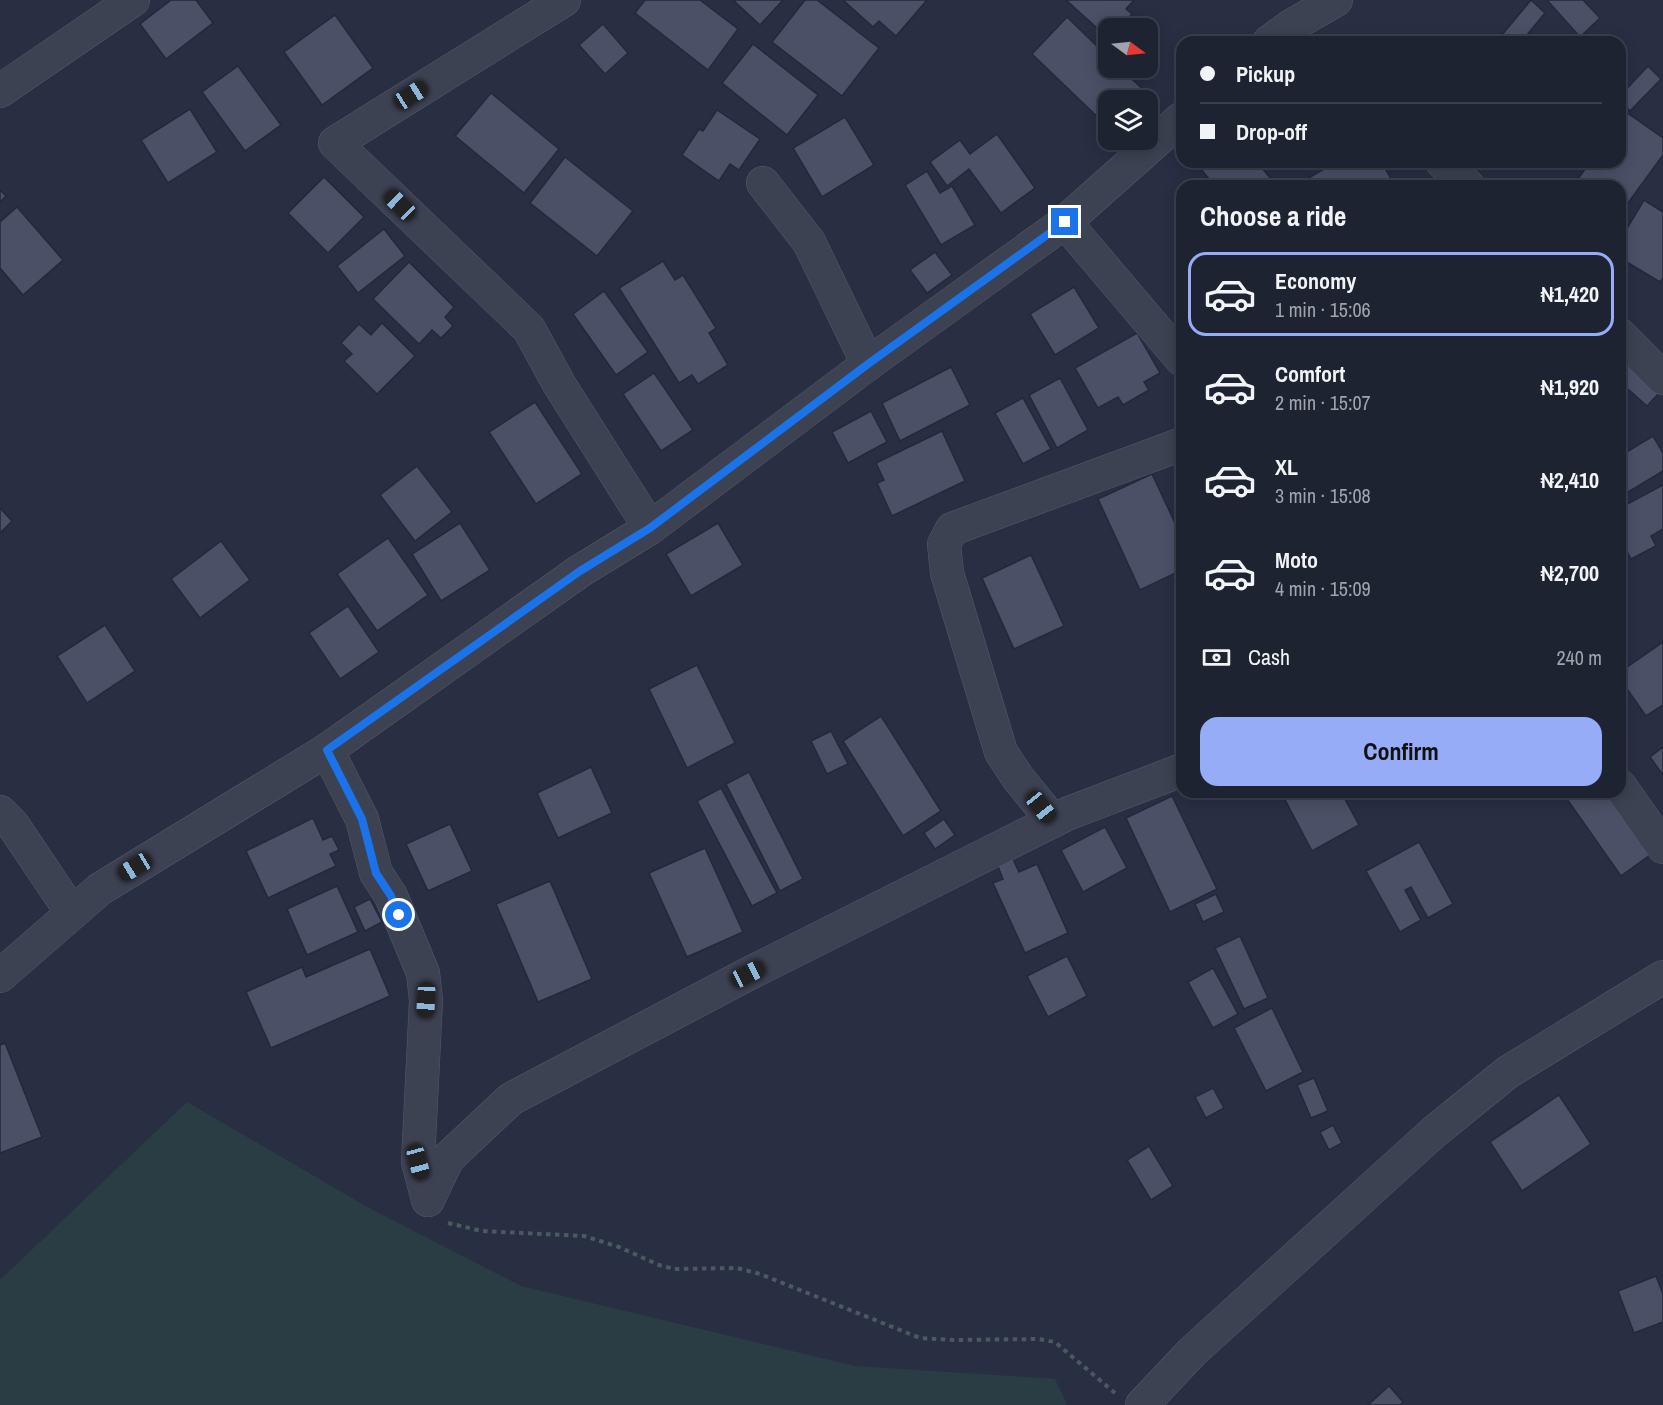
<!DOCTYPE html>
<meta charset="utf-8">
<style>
body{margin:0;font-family:"Archivo Narrow",sans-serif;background:#2b2f3e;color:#f1f3f6;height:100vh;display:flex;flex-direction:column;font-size:22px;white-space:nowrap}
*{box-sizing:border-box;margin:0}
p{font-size:20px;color:#a1a4ac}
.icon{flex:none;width:33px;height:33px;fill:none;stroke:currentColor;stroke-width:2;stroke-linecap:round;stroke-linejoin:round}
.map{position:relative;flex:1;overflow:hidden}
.drawer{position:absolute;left:1176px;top:180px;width:450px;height:618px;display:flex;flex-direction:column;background:#1e2332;border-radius:18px;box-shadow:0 3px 15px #0003,0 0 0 2px #3c404d}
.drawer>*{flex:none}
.top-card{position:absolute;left:1176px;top:36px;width:450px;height:132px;border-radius:18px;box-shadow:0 3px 15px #0003,0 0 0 2px #3c404d;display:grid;align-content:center;height:132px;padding:0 24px;background:#1e2332}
.needle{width:39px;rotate:105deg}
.buttons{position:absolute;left:1098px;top:18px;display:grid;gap:12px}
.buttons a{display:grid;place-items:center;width:60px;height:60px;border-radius:12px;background:#1e2332;box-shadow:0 3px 15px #0003,0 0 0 2px #3c404d;font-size:30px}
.end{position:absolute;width:27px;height:27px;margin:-14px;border:8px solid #1a73e8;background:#fff;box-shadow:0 0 0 3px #fff}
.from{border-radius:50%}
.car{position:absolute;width:18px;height:36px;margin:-18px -9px;border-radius:8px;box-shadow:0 0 4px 2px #0007;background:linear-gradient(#222 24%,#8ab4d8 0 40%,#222 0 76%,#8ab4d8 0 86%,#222 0)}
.top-card b{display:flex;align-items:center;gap:21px;height:57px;font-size:22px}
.top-card b+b{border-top:2px solid #3c404d}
.top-card i{width:15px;height:15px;background:#f1f3f6}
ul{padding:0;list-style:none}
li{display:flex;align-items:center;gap:18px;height:84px;margin:0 12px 9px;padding:0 12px;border:3px solid transparent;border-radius:18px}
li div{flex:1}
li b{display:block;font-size:22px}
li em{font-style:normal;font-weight:800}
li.on{border-color:#96acf6}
li>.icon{width:54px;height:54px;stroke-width:1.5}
h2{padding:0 24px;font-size:27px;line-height:72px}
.pay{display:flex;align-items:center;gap:15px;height:66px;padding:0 24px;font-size:22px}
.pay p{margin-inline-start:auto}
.button{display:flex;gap:12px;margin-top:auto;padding:12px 24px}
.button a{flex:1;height:69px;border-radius:18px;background:#96acf6;color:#111;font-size:24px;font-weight:800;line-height:69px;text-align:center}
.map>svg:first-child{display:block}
.green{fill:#2a3d44}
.building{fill:#4a5167;stroke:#23293a;stroke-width:1.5}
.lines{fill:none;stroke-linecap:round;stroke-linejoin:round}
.minor-casing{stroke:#555a6a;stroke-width:34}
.tertiary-casing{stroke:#555a6a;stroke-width:34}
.path{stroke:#495a60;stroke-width:4;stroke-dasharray:4.5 4.5;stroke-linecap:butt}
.minor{stroke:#3d4253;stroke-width:33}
.tertiary{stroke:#3d4253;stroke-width:33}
.route{stroke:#1a73e8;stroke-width:8}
</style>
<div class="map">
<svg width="1663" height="1405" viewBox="0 0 1663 1405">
<rect width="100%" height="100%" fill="#282f43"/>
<!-- green -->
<path class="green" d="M187 1102 371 1209 521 1286 855 1366 1055 1379 1067 1405H0V1280Z"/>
<!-- building -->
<g class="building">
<path d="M171 0H196L213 23 166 59 140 24Z"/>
<path d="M645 0H700L738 29 708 70 635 13Z"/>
<path d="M733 0H783L760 25Z"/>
<path d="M805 0H817L879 48 842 96 772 42Z"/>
<path d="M843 0H927L896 36 879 21 873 27Z"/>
<path d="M1066 0H1134L1126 9 1132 14 1119 28H1108V38Z"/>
<path d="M1531 0 1545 13 1521 42H1496Z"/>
<path d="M1547 0H1583L1600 18 1580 37Z"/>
<path d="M335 15 373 68 322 105 284 52Z"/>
<path d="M1067 17 1108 57V68H1120L1150 96 1146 100H1108V127L1032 54Z"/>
<path d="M603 24 628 53 605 74 579 45Z"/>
<path d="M753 44 818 95 787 135 722 83Z"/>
<path d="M238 66 281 125 245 151 202 92Z"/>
<path d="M1648 66 1661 79 1630 111 1620 101V96Z"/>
<path d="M491 93 559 149 524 193 455 136Z"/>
<path d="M190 109 217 152 168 183 141 140Z"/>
<path d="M717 110 760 139 739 170 730 164 719 181 682 155 699 129 703 131Z"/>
<path d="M1626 112 1663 138V155L1620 214V186H1573L1590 162H1620V121Z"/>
<path d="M845 117 874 165 822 197 793 148Z"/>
<path d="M997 134 1035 188 1001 213 969 169 947 186 930 162 960 140 970 154Z"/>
<path d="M565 157 633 211 597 256 530 203Z"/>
<path d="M1207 162H1257L1277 186H1215L1200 168Z"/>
<path d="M1336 162H1400L1386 170 1395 186H1308L1305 180Z"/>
<path d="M927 171 940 193 952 186 975 225 941 245 905 185Z"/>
<path d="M324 177 364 217 328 253 288 213Z"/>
<path d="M0 190 6 196 0 202Z"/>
<path d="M1644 200 1663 212V278L1660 282 1620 258V240Z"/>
<path d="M17 207 63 260 23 295 0 268V222Z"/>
<path d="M384 229 405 256 358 293 337 266Z"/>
<path d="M935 252 952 275 927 293 910 270Z"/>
<path d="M663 261 675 280 683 275 716 328 709 333 728 365 698 384 692 375 679 383 619 288Z"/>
<path d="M409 262 454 307 445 317 453 326 441 338 432 330 419 344 373 299Z"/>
<path d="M1074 287 1099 328 1055 355 1030 314Z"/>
<path d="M604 291 648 352 616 375 573 314Z"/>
<path d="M382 323 415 356 377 394 344 361 352 354 341 343 359 324 371 335Z"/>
<path d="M1137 333 1160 373 1144 382 1149 390 1123 405 1118 397 1098 408 1075 368Z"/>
<path d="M1620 356 1660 392 1647 406 1620 382Z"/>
<path d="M951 367 970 405 900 441 882 403Z"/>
<path d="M654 373 693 430 661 451 623 394Z"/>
<path d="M1060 378 1088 430 1057 448 1029 395Z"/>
<path d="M1023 398 1051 449 1023 464 995 413Z"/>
<path d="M535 402 582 474 536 504 489 432Z"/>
<path d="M871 411 887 442 848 463 832 432Z"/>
<path d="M942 431 965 481 892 516 877 483 884 480 876 463Z"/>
<path d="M1653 436 1663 453V471L1620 497V456Z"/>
<path d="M417 466 452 512 415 541 380 495Z"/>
<path d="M1152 474 1182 538V570L1140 590 1098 499Z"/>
<path d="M1663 485V529L1651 536 1656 546 1631 559 1620 538V508Z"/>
<path d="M0 508 12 521 0 533Z"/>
<path d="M460 523 490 570 441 601 412 554Z"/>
<path d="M718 523 743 565 691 596 666 554Z"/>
<path d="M388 538 428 595 377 631 337 574Z"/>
<path d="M221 541 250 580 200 618 171 579Z"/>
<path d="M1031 555 1064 626 1014 649 982 578Z"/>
<path d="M348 606 379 652 340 679 309 633Z"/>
<path d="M105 625 135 671 87 703 57 656Z"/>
<path d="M1663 642V705L1646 716 1620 679V672Z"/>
<path d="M697 665 735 743 687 768 649 689Z"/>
<path d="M881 716 941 811 903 836 843 741Z"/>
<path d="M831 731 848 764 827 774 811 741Z"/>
<path d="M1663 747V775L1650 757Z"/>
<path d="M591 767 612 813 558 838 537 793Z"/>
<path d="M749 772 803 879 780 891 726 784Z"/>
<path d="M721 788 777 893 752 906 697 801Z"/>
<path d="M1281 792H1341L1359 825 1312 851Z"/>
<path d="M1562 792H1617L1658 849 1621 876Z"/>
<path d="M1172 796 1217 889 1170 912 1126 818Z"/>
<path d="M313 818 323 840 332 836 339 850 330 854 336 866 268 898 246 851Z"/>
<path d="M944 819 955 835 935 849 924 833Z"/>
<path d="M450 824 472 871 428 891 406 844Z"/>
<path d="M1105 827 1127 868 1083 892 1061 850Z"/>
<path d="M1419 842 1453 904 1428 918 1411 887 1405 890 1421 920 1400 932 1366 871Z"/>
<path d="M705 848 743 932 687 957 649 873Z"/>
<path d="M1012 857 1019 872 1037 864 1068 933 1025 953 993 883 1003 879 997 864Z"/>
<path d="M550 881 592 979 538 1002 496 904Z"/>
<path d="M337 886 358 932 307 955 287 909Z"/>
<path d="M1216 894 1224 912 1203 922 1195 904Z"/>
<path d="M370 899 382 922 365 931 354 907Z"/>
<path d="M1240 936 1268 998 1244 1009 1215 948Z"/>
<path d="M370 949 390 996 271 1048 246 992 302 967 306 977Z"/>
<path d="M1067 956 1087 996 1048 1017 1027 976Z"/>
<path d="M1213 968 1238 1014 1213 1028 1188 982Z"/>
<path d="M1272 1008 1303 1072 1266 1091 1234 1028Z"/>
<path d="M5 1043 42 1137 0 1153V1045Z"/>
<path d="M1314 1078 1328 1111 1311 1118 1297 1085Z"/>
<path d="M1213 1088 1224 1108 1206 1118 1195 1097Z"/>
<path d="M1559 1095 1591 1144 1522 1191 1490 1142Z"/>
<path d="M1333 1125 1342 1143 1329 1150 1320 1132Z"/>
<path d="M1149 1146 1173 1186 1151 1200 1127 1160Z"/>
<path d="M1656 1276 1663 1294V1322L1634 1333 1618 1291Z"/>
<path d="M1389 1386 1403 1402 1400 1405H1368Z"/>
</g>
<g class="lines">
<defs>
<g id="minor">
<path d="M564 0 335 143 529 329 559 384 650 528"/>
<path d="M1269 42 1291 26 1336 0"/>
<path d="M0 91 133 0"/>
<path d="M1442 162 1468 186"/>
<path d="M763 183 809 242 868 364"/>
<path d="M1065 222 1182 360"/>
<path d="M1620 335 1663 378"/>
<path d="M327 750 362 819 376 873 391 896 423 973 426 1000 418 1162 428 1200"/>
<path d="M1620 786 1663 847"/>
<path d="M0 812 13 825 72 913"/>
<path d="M1053 821 1018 778 1001 752 947 573 944 544 952 529 1182 444"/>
<path d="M0 976 100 889 327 750 580 571 650 528 868 364 1065 222 1182 118"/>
<path d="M428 1200 448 1158 511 1099 748 974 1069 813 1182 770"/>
</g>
<path id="tertiary" d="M1142 1405 1192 1352 1434 1132 1508 1072 1663 977"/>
</defs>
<!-- minor casing -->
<use href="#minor" class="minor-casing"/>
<!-- tertiary casing -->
<use href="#tertiary" class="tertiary-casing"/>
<!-- path -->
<path class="path" d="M448 1223 482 1231 584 1236 619 1247 659 1265 674 1269 737 1268 760 1274 920 1338 955 1340 1038 1339 1055 1342 1115 1393"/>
<!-- minor -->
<use href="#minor" class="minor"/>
<!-- tertiary -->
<use href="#tertiary" class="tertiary"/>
</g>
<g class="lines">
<!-- route -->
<path class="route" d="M399 915 391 896 376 873 362 819 327 750 580 571 650 528 868 364 1065 222"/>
</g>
</svg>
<div class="buttons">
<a><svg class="needle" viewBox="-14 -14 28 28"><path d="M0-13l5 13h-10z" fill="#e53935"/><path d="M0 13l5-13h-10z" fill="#a1a4ac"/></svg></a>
<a><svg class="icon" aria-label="layers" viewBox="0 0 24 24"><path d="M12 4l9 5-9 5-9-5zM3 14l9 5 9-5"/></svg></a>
</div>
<i class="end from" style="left:399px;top:915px"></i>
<i class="end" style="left:1065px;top:222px"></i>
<i class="car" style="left:411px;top:95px;rotate:58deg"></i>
<i class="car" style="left:400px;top:205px;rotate:314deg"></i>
<i class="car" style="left:1041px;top:807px;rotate:141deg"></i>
<i class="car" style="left:135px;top:867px;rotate:239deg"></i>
<i class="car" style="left:748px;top:974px;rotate:63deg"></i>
<i class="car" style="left:426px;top:1000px;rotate:183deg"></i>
<i class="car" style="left:418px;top:1162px;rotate:165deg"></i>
<div class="top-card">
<b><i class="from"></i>Pickup</b>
<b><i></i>Drop-off</b>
</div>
<section class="drawer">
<h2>Choose a ride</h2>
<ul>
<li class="on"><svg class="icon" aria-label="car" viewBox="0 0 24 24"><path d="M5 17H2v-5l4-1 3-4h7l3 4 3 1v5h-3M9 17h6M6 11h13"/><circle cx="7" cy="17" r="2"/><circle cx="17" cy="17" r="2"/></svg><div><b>Economy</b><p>1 min · 15:06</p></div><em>₦1,420</em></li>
<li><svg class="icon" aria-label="car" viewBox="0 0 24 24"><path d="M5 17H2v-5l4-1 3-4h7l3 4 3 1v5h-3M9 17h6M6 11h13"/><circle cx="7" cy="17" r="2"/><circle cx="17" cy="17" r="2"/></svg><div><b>Comfort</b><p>2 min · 15:07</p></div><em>₦1,920</em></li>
<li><svg class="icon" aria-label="car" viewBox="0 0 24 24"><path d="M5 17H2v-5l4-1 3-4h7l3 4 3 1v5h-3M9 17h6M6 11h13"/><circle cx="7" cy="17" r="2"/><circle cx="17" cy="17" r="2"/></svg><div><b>XL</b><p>3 min · 15:08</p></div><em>₦2,410</em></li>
<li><svg class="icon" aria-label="car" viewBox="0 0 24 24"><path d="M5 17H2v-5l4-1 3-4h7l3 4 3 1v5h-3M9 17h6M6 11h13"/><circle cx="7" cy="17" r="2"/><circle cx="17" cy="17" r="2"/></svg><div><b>Moto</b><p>4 min · 15:09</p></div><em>₦2,700</em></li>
</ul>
<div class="pay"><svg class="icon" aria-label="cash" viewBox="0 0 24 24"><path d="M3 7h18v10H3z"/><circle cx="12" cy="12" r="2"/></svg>Cash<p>240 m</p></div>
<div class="button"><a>Confirm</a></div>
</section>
</div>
